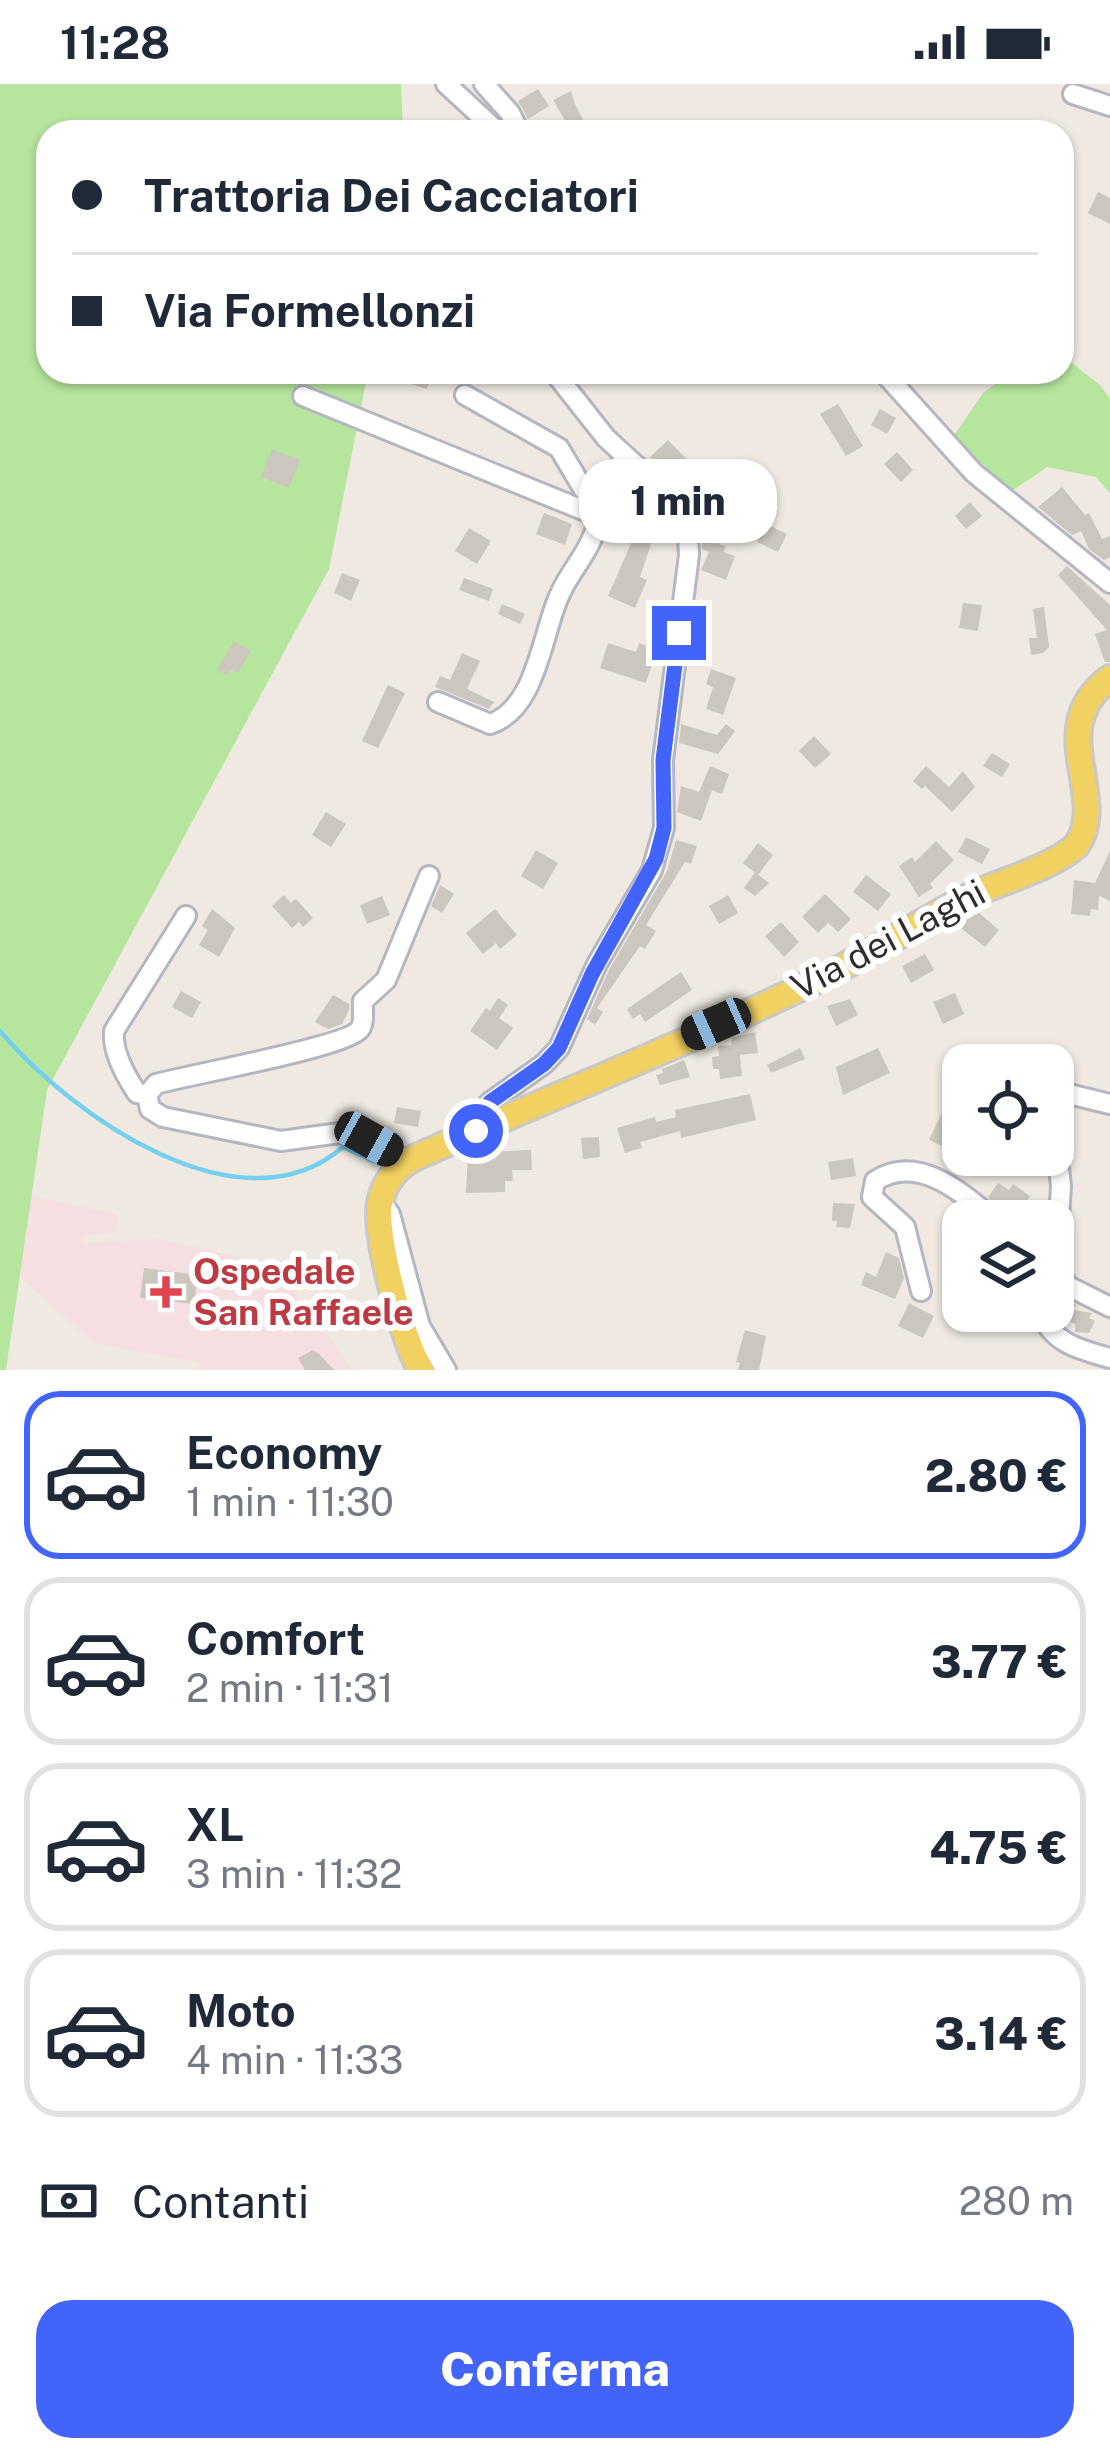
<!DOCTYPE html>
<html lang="it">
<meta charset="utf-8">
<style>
body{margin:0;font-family:"Public Sans",sans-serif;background:#f6f6f7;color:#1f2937;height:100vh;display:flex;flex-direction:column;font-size:45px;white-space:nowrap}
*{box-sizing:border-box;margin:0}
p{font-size:39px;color:#747a83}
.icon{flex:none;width:66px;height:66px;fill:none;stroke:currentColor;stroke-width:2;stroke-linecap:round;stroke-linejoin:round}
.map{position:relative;height:1286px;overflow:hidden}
.drawer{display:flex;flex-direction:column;background:#fff;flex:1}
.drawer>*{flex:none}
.top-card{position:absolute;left:36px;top:36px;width:1038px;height:264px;border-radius:36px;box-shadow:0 3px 9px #0004;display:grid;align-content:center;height:264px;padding:0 36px;background:#fff}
.tools{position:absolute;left:942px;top:960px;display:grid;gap:24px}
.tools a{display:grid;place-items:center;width:132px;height:132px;border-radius:24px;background:#fff;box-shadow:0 3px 9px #0004;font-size:60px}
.end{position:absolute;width:54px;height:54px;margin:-27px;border:15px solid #4264fb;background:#fff;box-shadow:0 0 0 6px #fff}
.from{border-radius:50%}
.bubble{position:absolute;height:84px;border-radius:36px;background:#fff;box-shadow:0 3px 9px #0004;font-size:39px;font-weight:800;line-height:84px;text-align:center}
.car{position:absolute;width:36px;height:72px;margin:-36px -18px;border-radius:15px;box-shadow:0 0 9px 3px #0007;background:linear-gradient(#222 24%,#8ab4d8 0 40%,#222 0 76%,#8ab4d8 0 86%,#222 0)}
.top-card b{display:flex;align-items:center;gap:42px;height:114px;font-size:45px}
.top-card b+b{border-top:3px solid #e0e1e3}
.top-card i{width:30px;height:30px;background:#1f2937}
ul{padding:21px 0 0;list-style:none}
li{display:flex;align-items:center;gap:36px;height:168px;margin:0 24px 18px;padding:0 12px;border:6px solid #e0e1e3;border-radius:36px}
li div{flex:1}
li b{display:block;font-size:45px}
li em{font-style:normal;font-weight:800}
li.active{border-color:#4264fb}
li>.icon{width:108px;height:108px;stroke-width:1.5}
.pay{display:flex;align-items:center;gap:30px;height:132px;padding:0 36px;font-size:45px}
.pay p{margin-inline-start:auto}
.cta{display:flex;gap:24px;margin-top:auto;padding:24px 36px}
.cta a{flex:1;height:138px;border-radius:36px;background:#4264fb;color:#fff;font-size:48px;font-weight:800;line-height:138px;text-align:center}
.status{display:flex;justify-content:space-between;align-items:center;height:84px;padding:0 60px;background:#fff;direction:ltr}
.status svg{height:33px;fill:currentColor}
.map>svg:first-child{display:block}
.medical{fill:#f5dfe0}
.green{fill:#b6e59e}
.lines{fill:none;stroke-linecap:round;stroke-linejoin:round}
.stream{stroke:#75cff0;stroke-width:4.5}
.building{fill:#cbc7bf}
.minor-casing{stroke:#b4b7c1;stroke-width:24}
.major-casing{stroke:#c9c9c9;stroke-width:30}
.minor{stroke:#fff;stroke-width:18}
.major{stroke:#f2d163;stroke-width:24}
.route{stroke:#4264fb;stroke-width:15}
.health-dot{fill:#e0444e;stroke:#fff;stroke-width:4.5}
.labels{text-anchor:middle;stroke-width:12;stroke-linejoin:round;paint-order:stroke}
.street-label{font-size:36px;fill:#2e2e2e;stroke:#fff}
.health-label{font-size:36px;font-weight:bold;fill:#be3a42;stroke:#fff;text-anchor:start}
</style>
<div class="status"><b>11:28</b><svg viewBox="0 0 49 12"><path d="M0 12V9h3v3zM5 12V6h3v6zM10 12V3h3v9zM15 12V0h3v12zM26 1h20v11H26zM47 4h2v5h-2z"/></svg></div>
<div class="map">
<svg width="1110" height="1286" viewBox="0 0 1110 1286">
<rect width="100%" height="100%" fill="#efe9e1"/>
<!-- medical -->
<path class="medical" d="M0 1094 28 1111 119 1131 115 1149 83 1152 84 1159 155 1155 237 1172 276 1190 313 1227 352 1286H203L197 1278 93 1259 10 1183Z"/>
<!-- green -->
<g class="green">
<path d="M0 0H401L403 48H48V288H368L329 485 47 1006 6 1286H0Z"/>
<path d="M1062 271 1101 302 1110 315V409L1096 393 1047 383 1012 407 953 353 983 309 1012 288H1062Z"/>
</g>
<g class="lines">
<!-- stream -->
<path class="stream" d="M0 947C70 1030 240 1152 343 1063L389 1084"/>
</g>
<!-- building -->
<g class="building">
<path d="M538 5 549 22 528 35 518 17Z"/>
<path d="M571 7 575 20 589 48H572L553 16Z"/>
<path d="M1098 108 1110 114V140L1088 129Z"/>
<path d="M401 288H432L427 305 398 296Z"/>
<path d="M838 320 863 362 846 372 820 330Z"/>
<path d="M880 325 896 334 887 350 871 341Z"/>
<path d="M668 356 704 393 686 410 650 373Z"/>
<path d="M272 365 300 376 289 404 261 393Z"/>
<path d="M897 368 913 386 901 398 884 380Z"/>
<path d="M1062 403 1085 431 1089 429 1102 455 1110 452V473L1104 476 1089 465 1081 447 1072 451 1038 423Z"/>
<path d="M970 418 982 432 966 445 955 432Z"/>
<path d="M544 429 572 440 565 461 536 450Z"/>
<path d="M766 440 787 450 778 468 757 458Z"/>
<path d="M469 444 491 457 477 480 455 467Z"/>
<path d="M703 445 722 453 719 460 726 462 723 468 735 472 726 496 701 486 709 468 702 465Z"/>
<path d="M636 448 653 454 640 493 647 496 635 524 608 512Z"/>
<path d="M1067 482 1110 521V578H1105L1095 550 1107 546 1058 491Z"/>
<path d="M342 489 360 496 351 517 334 509Z"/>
<path d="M464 494 493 505 489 517 459 506Z"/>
<path d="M963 519 982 521 978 547 959 544Z"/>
<path d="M502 520 525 530 520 540 498 530Z"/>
<path d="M1044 523 1049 563 1043 569 1031 571 1029 554H1037L1033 525Z"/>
<path d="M234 557 251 567 238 589 231 585 227 591 217 586Z"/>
<path d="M608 559 636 568 639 559 657 565 646 599 600 584Z"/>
<path d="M462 569 480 577 467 605 494 618 489 625 435 603 440 592 450 596Z"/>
<path d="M711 585 736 594 723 631 706 625 713 603 706 600Z"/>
<path d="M388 601 405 609 378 664 362 657Z"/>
<path d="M681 640 717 651 726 640 735 647 718 670 679 659Z"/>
<path d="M814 652 831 670 815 684 799 667Z"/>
<path d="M992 669 1010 680 1002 693 983 682Z"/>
<path d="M710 682 729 690 722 710 712 706 701 737 677 728 681 702 699 708Z"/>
<path d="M926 682 949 703 963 687 975 703 952 728 925 702 922 705 913 697Z"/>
<path d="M326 728 346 740 331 763 312 751Z"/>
<path d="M966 753 990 765 982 780 958 768Z"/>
<path d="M676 756 697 762 691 780 685 778 646 841 656 847 645 865 640 862 597 924 603 928 595 941 587 935 609 886 667 787Z"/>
<path d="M936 757 954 776 930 800 933 804 919 813 899 782 912 773 915 778Z"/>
<path d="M758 759 773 771 758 791 743 779Z"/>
<path d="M536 766 558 779 543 805 521 792Z"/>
<path d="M1110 767V817L1099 812 1098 826 1091 825 1090 832 1071 830 1074 796 1095 799Z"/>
<path d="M755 788 769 799 755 812 744 804Z"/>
<path d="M866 791 891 810 878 827 853 808Z"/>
<path d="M440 801 454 810 442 829 431 822Z"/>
<path d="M825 810 851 835 838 848 828 839 818 849 802 833Z"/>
<path d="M284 811 291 819 296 815 313 834 303 843 299 838 292 844 272 822Z"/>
<path d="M728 811 738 829 719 840 709 822Z"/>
<path d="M382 812 390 831 367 840 360 821Z"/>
<path d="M212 825 235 844 219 873 199 861 208 846 202 842Z"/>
<path d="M495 825 517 851 500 865 496 859 483 870 466 849Z"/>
<path d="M979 829 999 846 985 863 957 841Z"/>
<path d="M781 838 799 858 784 873 765 852Z"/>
<path d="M925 870 934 886 911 899 902 882Z"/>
<path d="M681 888 692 906 645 938 640 930 633 935 627 925Z"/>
<path d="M181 907 201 918 192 934 172 923Z"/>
<path d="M955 909 964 930 943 940 933 918Z"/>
<path d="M333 911 349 920V926L342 940 328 945 315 938Z"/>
<path d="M498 914 508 921 499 934 513 944 497 966 470 947 486 924 490 927Z"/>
<path d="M850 915 858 931 836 942 827 922Z"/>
<path d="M755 948 758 969 740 971 742 992 720 995 719 985H713L712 973 719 972 718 962 732 961 731 954Z"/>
<path d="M800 964 805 975 771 989 767 981Z"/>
<path d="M878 964 890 989 843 1011 836 983Z"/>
<path d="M684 976 690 993 660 1001 656 991 663 989 662 985Z"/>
<path d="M750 1010 756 1036 681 1054 680 1047 640 1058 642 1064 625 1069 617 1044 655 1033 656 1038 676 1033 675 1026Z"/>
<path d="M963 1010V1041L951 1066 929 1056 945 1022 954 1027Z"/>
<path d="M397 1023 421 1027 418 1043 394 1039Z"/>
<path d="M599 1053 600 1073 583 1075 581 1054Z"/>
<path d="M531 1066 532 1086H512L513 1097H505V1108L466 1109 468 1069Z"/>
<path d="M853 1074 856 1092 831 1096 828 1078Z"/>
<path d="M998 1099 1009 1106 1013 1100 1030 1112 1012 1137 988 1113Z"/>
<path d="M833 1119 855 1120 850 1144 836 1143 837 1137H832Z"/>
<path d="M886 1168 899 1174 904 1194 895 1215 861 1201 866 1188 876 1193Z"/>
<path d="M144 1184 198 1191 194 1220 140 1214Z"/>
<path d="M1058 1211 1076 1221 1073 1226 1092 1229 1089 1234 1095 1237 1089 1249 1075 1248V1240L1057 1231 1053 1219Z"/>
<path d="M909 1219 934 1232 923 1254 898 1242Z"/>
<path d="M745 1246 766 1252 759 1286H738L740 1279 736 1278Z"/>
<path d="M313 1266 319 1270 334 1286H305L298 1274Z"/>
</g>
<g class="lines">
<defs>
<g id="minor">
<path d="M446 0 498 48"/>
<path d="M484 0 510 29 519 47"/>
<path d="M1073 10 1110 22"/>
<path d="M883 288 974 389 1110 499"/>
<path d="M465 311 559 364 600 433"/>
<path d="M303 312 600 433"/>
<path d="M438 618 490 640C537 625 542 548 560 510 569 489 585 473 593 452 605 425 606 395 626 374"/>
<path d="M147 1011 137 1009C125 991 112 968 114 947L186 832"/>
<path d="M1110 1020 1069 1010 1058 1020 1054 1039 1061 1102 1056 1183 1068 1202 1110 1223"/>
<path d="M473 1039 490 1018 544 980 559 964 597 880 652 786 664 744 663 676 689 471 687 436 675 417 606 354 554 288"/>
<path d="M408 1077 347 1048 281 1057 163 1033 150 1025 147 1011 156 1000C187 991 347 963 360 945 365 938 362 926 363 917L386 896 429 792"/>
<path d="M382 1119 390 1130 420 1242 446 1286"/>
<path d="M921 1207 905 1143 872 1113 875 1097C919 1068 964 1111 996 1137"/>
<path d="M1041 1227C1050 1259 1081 1266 1110 1274"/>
</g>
<path id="major" d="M421 1286C403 1257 374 1151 380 1119 384 1098 396 1084 414 1074 551 1013 691 958 825 892 871 869 916 841 962 816 995 798 1050 786 1077 761 1110 712 1042 644 1110 594"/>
</defs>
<!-- minor casing -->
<use href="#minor" class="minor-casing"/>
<!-- major casing -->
<use href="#major" class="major-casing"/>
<!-- minor -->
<use href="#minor" class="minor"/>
<!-- major -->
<use href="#major" class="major"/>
</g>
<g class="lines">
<!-- route -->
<path class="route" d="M476 1047 473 1039 490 1018 544 980 559 964 592 890 656 775 664 744 663 676 679 549"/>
</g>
<!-- markers -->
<path class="health-dot" d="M160 1190h12v12h12v12h-12v12h-12v-12h-12v-12h12z"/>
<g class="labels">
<!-- street labels -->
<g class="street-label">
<text transform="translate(888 855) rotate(-28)" y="13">Via dei Laghi</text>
</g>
<!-- health labels -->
<g class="health-label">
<text x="193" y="1200">Ospedale<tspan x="193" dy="41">San Raffaele</tspan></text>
</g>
</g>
</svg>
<div class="tools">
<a><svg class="icon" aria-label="locate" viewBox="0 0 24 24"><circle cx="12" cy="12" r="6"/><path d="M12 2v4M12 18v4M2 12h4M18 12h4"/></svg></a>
<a><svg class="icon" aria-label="layers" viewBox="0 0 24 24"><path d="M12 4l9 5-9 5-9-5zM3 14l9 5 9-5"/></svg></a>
</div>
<i class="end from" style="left:476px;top:1047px"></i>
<i class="end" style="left:679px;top:549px"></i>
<div class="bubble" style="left:579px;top:375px;width:198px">1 min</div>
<i class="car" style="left:716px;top:940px;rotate:246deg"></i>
<i class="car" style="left:369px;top:1055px;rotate:119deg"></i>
<div class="top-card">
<b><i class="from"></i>Trattoria Dei Cacciatori</b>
<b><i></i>Via Formellonzi</b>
</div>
</div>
<section class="drawer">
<ul>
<li class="active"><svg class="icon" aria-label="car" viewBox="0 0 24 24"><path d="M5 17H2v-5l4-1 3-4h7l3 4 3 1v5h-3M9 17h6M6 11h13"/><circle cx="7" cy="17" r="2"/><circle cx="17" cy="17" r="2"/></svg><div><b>Economy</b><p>1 min · 11:30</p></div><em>2.80 €</em></li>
<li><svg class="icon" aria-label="car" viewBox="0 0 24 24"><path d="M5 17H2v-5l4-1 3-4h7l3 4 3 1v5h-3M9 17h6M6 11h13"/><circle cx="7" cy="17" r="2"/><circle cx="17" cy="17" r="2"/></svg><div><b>Comfort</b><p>2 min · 11:31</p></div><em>3.77 €</em></li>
<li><svg class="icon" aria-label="car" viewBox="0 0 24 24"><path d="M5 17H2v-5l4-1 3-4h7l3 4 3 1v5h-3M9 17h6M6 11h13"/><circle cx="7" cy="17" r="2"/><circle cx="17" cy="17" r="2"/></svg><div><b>XL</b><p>3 min · 11:32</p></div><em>4.75 €</em></li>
<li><svg class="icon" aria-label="car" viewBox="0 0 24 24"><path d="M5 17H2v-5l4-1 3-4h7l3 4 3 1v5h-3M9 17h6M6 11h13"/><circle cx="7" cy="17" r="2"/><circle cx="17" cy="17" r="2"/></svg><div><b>Moto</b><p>4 min · 11:33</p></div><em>3.14 €</em></li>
</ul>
<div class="pay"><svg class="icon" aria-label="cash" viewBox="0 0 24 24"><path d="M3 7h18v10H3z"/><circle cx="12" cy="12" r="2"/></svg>Contanti<p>280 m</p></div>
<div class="cta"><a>Conferma</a></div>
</section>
